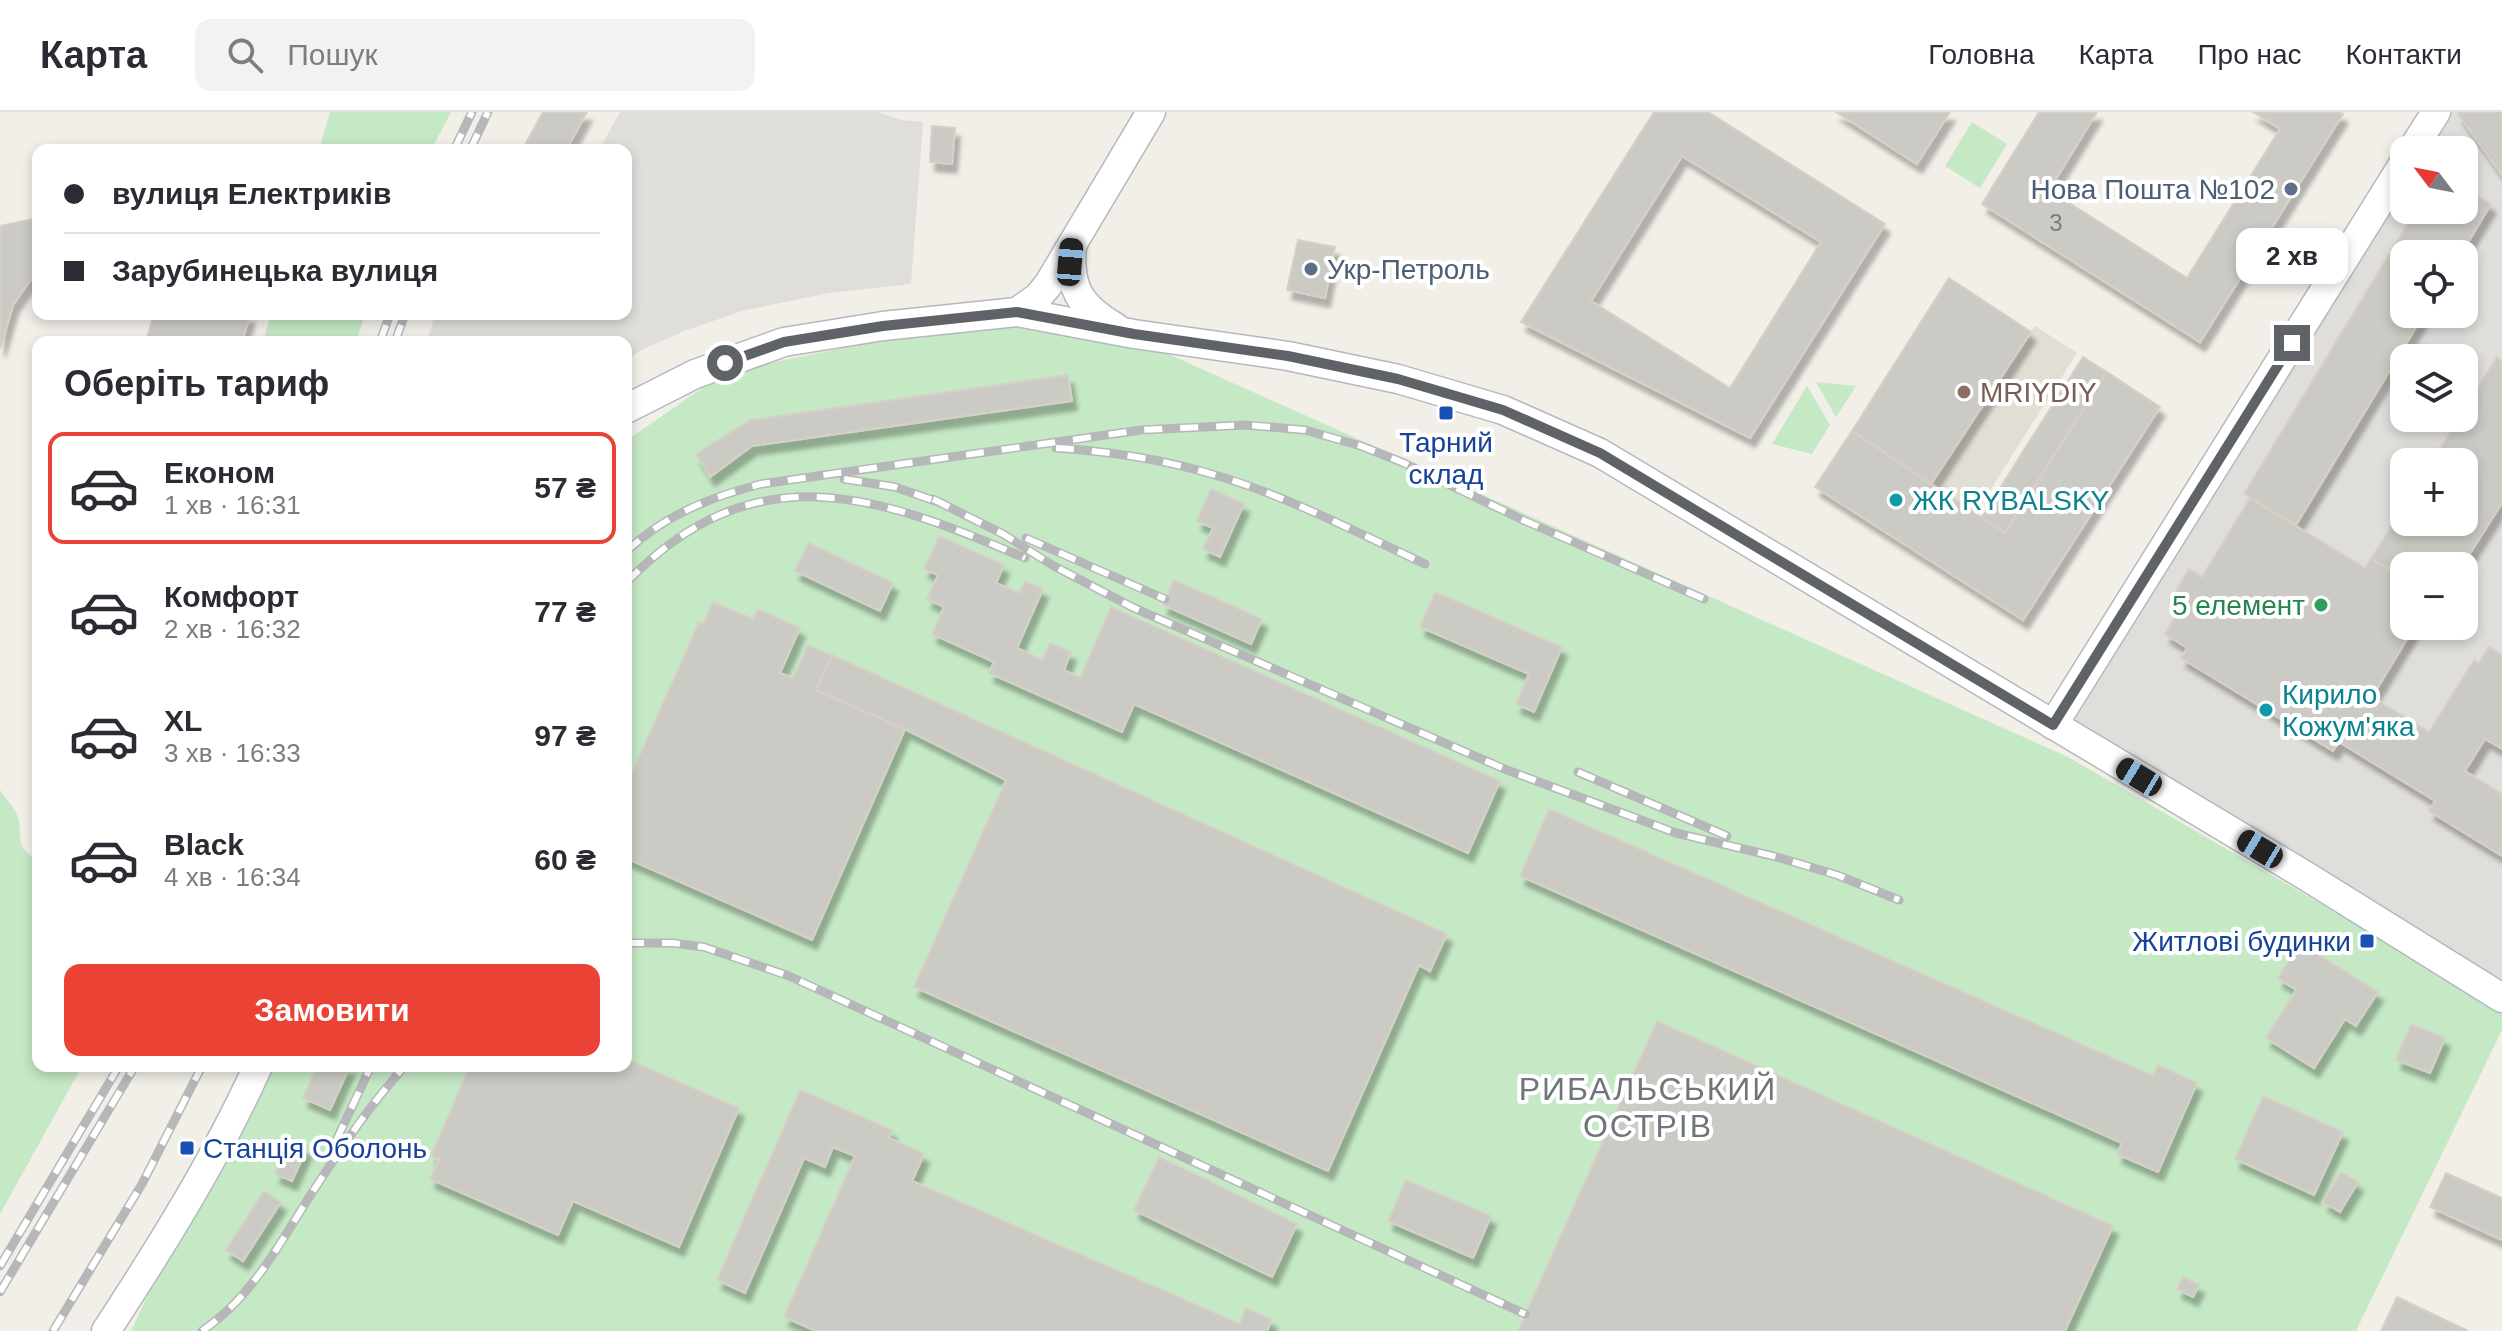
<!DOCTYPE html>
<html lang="uk">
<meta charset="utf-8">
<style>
body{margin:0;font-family:Arial,sans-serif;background:#f2f2f3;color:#2b2b33;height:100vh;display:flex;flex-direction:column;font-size:30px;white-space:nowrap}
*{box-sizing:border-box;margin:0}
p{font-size:26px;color:#7c7c81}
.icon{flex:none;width:44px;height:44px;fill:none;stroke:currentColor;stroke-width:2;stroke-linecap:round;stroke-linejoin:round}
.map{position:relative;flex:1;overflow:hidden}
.panel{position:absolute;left:32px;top:224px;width:600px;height:736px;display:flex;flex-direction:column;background:#fff;border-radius:16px;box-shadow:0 4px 12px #0003}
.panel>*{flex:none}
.top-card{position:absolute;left:32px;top:32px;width:600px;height:176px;border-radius:16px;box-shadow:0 4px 12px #0003;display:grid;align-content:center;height:176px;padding:0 32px;background:#fff}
.needle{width:52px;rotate:302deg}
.buttons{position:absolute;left:2390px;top:24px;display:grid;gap:16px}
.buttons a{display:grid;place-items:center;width:88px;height:88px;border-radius:16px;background:#fff;box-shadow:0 4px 12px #0003;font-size:40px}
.end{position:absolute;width:36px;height:36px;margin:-18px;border:10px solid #5f6368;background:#fff;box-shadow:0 0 0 4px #fff}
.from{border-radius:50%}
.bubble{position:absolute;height:56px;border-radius:16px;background:#fff;box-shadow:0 4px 12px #0003;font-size:26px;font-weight:600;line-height:56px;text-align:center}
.car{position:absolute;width:24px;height:48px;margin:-24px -12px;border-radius:10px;box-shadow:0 0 6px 2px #0007;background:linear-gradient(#222 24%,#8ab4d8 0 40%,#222 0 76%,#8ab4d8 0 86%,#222 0)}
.top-card b{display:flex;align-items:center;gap:28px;height:76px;font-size:30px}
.top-card b+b{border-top:2px solid #e1e1e2}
.top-card i{width:20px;height:20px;background:#2b2b33}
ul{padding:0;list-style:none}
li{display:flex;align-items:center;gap:24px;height:112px;margin:0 16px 12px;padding:0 16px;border:4px solid transparent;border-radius:16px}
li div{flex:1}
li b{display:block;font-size:30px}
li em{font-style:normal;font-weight:600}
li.on{border-color:#ea4335}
li>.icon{width:72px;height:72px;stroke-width:1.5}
h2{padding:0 32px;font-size:36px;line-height:96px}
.action{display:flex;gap:16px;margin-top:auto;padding:16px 32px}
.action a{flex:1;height:92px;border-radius:16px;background:#ea4335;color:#fff;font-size:32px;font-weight:600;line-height:92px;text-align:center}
header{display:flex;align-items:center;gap:48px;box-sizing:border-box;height:112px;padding:0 40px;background:#fff;border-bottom:2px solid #e1e1e2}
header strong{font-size:38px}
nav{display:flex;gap:44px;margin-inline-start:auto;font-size:28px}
.search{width:560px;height:72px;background:#f2f2f3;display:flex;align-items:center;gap:20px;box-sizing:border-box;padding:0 28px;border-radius:16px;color:#7c7c81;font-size:30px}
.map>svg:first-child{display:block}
.industrial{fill:#e0deda;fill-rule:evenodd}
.education{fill:#e1ded6}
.green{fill:#c5e8c5}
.building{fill:#cccac5;stroke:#d6d1c6;stroke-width:2;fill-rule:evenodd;filter:url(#shadow)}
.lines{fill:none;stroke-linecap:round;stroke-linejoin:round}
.minor-casing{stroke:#b5b8bc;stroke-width:31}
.minor{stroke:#fff;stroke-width:28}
.rail-casing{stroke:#b6b7b8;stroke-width:9}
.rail{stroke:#fff;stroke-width:6;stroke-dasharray:18;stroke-linecap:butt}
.route{stroke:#5f6368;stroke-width:10}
.service-dot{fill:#5c6f8a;stroke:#fff;stroke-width:3}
.education-dot{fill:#8d6e63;stroke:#fff;stroke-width:3}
.transit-dot{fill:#1a4fb4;stroke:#fff;stroke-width:3}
.culture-dot{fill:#0f9aa8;stroke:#fff;stroke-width:3}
.leisure-dot{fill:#2e9e5b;stroke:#fff;stroke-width:3}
.labels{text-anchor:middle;stroke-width:8;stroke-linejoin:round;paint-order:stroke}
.number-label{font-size:24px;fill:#7a7d7f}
.service-label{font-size:28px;fill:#4e5e75;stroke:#fff;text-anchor:end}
.education-label{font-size:28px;fill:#785e54;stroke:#fff;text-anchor:start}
.transit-label{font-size:28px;fill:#164399;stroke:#fff}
.culture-label{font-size:28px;fill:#0d838f;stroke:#fff;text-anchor:start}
.leisure-label{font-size:28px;fill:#27864d;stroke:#fff;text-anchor:end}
.quarter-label{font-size:32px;letter-spacing:2px;fill:#70757a;stroke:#fff}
</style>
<header>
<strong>Карта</strong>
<div class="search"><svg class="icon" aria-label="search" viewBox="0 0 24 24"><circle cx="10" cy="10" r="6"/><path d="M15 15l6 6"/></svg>Пошук</div>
<nav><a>Головна</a><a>Карта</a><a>Про нас</a><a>Контакти</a></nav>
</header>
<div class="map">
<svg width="2502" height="1219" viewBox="0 0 2502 1219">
<defs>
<filter id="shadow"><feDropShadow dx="5" dy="9" stdDeviation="2" flood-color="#0004"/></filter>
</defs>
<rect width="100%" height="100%" fill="#f1efe8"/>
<!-- industrial -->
<g class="industrial">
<path d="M620 0H878L901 8 923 10 911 172 829 181 742 199 684 219 639 239 628 248 626 230H427L435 202H626V38H599Z"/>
<path d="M2451 0H2502V875L2064 613 2404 74V98H2464V38H2427ZM2404 142H2464V202H2404ZM2404 246H2464V306H2404ZM2404 350H2464V410H2404ZM2404 454H2464V514H2404Z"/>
</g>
<!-- education -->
<path class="education" d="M1949 166 2031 219 2035 214 2077 241 1975 402 1852 319Z"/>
<!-- green -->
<g class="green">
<path d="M330 0H451L431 38H319Z"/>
<path d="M1972 10 2007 32 1980 76 1945 54Z"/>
<path d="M1059 193 2068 645 2502 897V918L2356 1219H131L254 954H626V329L725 260Z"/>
<path d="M271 202H365L356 230H263Z"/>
<path d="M1816 270 1856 274 1836 305Z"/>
<path d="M1807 274 1830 313 1812 342 1772 332Z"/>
<path d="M0 678C5 686 15 696 18 705 23 727 14 735 38 748V954H82L0 1102Z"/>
</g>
<!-- building -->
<g class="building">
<path d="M543 0H587L566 38H522Z"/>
<path d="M1654 0H1708L1885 112 1750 326 1521 210ZM1682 44 1821 130 1730 276 1591 189Z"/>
<path d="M1836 0H1950L1917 52Z"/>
<path d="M2039 0H2097L2049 78 2187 166 2280 17 2253 0H2339L2343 2 2200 230 1982 92Z"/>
<path d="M2461 0H2502V63L2458 2Z"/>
<path d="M932 14 955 16 952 52 930 50Z"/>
<path d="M2464 76 2491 92 2461 142H2404V202H2424L2296 413 2244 382 2416 98H2464Z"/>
<path d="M38 106V161L31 167 13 193 0 237V114Z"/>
<path d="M1298 128 1335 135 1325 186 1287 178Z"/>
<path d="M1949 166 2031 220 1931 372 1852 319Z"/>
<path d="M154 202H250L242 230H146Z"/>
<path d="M2083 245 2107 260 2005 421 1981 406Z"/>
<path d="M2497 245 2502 249V391L2462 454H2404V467L2371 447 2404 394V410H2464V350H2432L2459 306H2464V298Z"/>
<path d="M2107 260 2160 295 2023 508 1815 375 1852 319 2005 421Z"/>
<path d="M1068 263 1072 289 752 334 710 365 696 342 750 308Z"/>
<path d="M1211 377 1244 392 1220 445 1203 437 1213 416 1197 409Z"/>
<path d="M2250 386 2365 456 2371 447 2404 467V514H2415L2372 585 2429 620 2474 548 2479 551 2489 535 2502 543V637L2485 627 2465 659 2502 682V744L2429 699 2435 689 2339 630 2333 639 2181 546 2187 536 2165 522 2187 486 2176 479 2189 457 2202 465Z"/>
<path d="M939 424 1004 453 996 471 1019 481 1025 469 1043 477 1017 536 1042 548 1050 531 1071 540 1064 558 1080 566 1111 495 1500 669 1468 741 1134 592 1122 620 989 561 994 550 932 522 944 495 927 487 938 463 924 457Z"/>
<path d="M809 431 893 471 880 499 795 459Z"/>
<path d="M1174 468 1262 507 1251 532 1163 493Z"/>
<path d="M1435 480 1562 535 1534 600 1516 592 1529 562 1420 515Z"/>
<path d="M713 490 753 507 758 497 800 516 780 561 793 566 808 533 832 543 816 578 905 617 812 828 626 746V675L699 510 703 512Z"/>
<path d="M832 543 1447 822 1430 859 1419 853 1328 1059 914 875 1006 668 905 617 816 578Z"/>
<path d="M1549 697 2153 964 2158 953 2197 971 2158 1060 2117 1042 2122 1031 1520 764Z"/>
<path d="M2300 831 2378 880 2356 914 2345 907 2314 956 2266 926 2296 878 2278 866Z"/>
<path d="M1657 909 2113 1114 2065 1219H1518Z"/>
<path d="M2411 912 2445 926 2430 961 2396 948Z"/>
<path d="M626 947 739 996 679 1135 573 1089 558 1123 430 1067 439 1047 431 1044 470 954H626Z"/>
<path d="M317 954H350L330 998 303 986Z"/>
<path d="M800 978 892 1018 889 1026 924 1042 912 1069 1240 1212 1246 1196 1272 1207 1267 1219H816L784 1205 855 1044 833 1035 825 1055 804 1046 745 1181 717 1168Z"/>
<path d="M2263 984 2343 1020 2314 1083 2235 1047Z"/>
<path d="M290 1029 307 1036 292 1069 275 1062Z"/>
<path d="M1159 1045 1297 1112 1272 1165 1134 1098Z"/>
<path d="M2341 1060 2358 1070 2340 1100 2323 1090Z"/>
<path d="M2446 1061 2502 1086V1128L2430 1095Z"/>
<path d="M1406 1068 1491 1104 1473 1146 1388 1109Z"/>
<path d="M264 1079 281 1090 243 1149 226 1138Z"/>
<path d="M2183 1165 2199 1173 2193 1185 2177 1177Z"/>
<path d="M2397 1185 2468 1219H2381Z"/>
</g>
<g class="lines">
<defs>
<g id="minor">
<path d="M2412 38 2436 0"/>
<path d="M1072 133C1068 175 1079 194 1115 215"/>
<path d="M1017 200 1038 185 1048 173 1151 0"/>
<path d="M626 297 695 262 784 230 883 214 1017 200 1134 222 1288 244 1398 267 1503 298 1600 341 2306 764 2502 886"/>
<path d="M2053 613 2404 51"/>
<path d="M106 1219C162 1133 216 1047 258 954"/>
</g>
</defs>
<!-- minor casing -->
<use href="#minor" class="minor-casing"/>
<!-- minor -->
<use href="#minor" class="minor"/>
<defs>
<g id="rail">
<path d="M454 38 472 0"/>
<path d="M470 38 488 0"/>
<path d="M380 230 390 202"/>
<path d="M395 230 405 202"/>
<path d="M1056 336C1106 339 1160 347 1208 361 1283 382 1354 419 1425 452"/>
<path d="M844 367 895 375 941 391"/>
<path d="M933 387 1003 422 1052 453 1134 496 1507 658 1676 721 1777 745 1837 763 1899 788"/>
<path d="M1026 426 1165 487"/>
<path d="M626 440C664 403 711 385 761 372L1141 318 1245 313 1305 318 1361 334 1404 351 1523 408 1704 487"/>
<path d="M626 471C753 339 876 382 1025 446"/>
<path d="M1578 660 1727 724"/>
<path d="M626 831H673L704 835 789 864 1525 1202"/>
<path d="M336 1029 371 954"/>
<path d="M0 1154 119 954"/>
<path d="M0 1180 135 954"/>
<path d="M53 1219 142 1072 202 954"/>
<path d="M202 1219C252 1185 278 1134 310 1084 339 1039 369 994 405 954"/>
</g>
</defs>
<!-- rail casing -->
<use href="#rail" class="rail-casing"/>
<!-- rail -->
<use href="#rail" class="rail"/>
</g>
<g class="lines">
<!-- route -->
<path class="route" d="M725 251 784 230 883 214 1017 200 1134 222 1288 244 1398 267 1503 298 1600 341 2053 613 2292 231"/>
</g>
<!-- markers -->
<g class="service-dot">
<circle cx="2291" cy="77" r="8"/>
<circle cx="1311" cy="157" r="8"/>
</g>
<circle class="education-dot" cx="1964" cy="280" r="8"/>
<g class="transit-dot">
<rect x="1438" y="293" width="16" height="16" rx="4"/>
<rect x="2359" y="821" width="16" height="16" rx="4"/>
<rect x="179" y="1028" width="16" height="16" rx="4"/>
</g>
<g class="culture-dot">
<circle cx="1896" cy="388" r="8"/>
<circle cx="2266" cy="598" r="8"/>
</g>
<circle class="leisure-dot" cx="2321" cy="493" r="8"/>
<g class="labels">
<!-- number labels -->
<g class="number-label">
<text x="2056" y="119">3</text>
</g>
<!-- service labels -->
<g class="service-label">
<text x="2275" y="87">Нова Пошта №102</text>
<text x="1327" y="167" text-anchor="start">Укр-Петроль</text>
</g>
<!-- education labels -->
<g class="education-label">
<text x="1980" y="290">MRIYDIY</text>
</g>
<!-- transit labels -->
<g class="transit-label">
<text x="1446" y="340">Тарний<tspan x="1446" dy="32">склад</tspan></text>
<text x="2351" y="839" text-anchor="end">Житлові будинки</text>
<text x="203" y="1046" text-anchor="start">Станція Оболонь</text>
</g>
<!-- culture labels -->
<g class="culture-label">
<text x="1912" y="398">ЖК RYBALSKY</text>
<text x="2282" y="592">Кирило<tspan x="2282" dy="32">Кожум'яка</tspan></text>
</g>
<!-- leisure labels -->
<g class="leisure-label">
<text x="2305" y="503">5 елемент</text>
</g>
<!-- quarter labels -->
<g class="quarter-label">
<text x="1648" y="988">РИБАЛЬСЬКИЙ<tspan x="1648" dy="37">ОСТРІВ</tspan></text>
</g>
</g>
</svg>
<div class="buttons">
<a><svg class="needle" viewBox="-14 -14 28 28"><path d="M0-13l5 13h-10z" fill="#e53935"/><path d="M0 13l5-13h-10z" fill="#7c7c81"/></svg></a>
<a><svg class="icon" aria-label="locate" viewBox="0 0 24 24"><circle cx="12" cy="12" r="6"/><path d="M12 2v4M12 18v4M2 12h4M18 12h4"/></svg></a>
<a><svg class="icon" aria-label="layers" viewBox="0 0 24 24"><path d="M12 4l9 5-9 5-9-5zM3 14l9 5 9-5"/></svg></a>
<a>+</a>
<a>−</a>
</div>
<i class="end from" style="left:725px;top:251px"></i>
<i class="end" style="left:2292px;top:231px"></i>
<div class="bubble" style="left:2236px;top:116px;width:112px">2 хв</div>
<i class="car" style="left:1070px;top:150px;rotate:5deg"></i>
<i class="car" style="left:2139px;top:665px;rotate:301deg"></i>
<i class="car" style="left:2260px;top:737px;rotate:301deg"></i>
<div class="top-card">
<b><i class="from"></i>вулиця Електриків</b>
<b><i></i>Зарубинецька вулиця</b>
</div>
<section class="panel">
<h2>Оберіть тариф</h2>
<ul>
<li class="on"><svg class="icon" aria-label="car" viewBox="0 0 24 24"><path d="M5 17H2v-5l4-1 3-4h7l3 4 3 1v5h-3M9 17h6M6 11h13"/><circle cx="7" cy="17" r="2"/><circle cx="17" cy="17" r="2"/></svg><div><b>Економ</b><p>1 хв · 16:31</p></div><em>57 ₴</em></li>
<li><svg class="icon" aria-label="car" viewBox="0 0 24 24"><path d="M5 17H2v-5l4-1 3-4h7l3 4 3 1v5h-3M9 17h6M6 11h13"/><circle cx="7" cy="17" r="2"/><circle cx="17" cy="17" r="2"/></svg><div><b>Комфорт</b><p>2 хв · 16:32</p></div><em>77 ₴</em></li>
<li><svg class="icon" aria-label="car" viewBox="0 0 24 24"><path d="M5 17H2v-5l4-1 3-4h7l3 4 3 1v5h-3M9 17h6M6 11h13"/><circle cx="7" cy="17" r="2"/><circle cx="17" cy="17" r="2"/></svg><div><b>XL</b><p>3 хв · 16:33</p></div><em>97 ₴</em></li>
<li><svg class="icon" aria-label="car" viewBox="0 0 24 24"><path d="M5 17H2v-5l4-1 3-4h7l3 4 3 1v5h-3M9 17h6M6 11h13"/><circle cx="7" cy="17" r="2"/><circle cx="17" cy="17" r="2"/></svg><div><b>Black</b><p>4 хв · 16:34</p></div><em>60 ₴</em></li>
</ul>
<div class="action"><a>Замовити</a></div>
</section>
</div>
